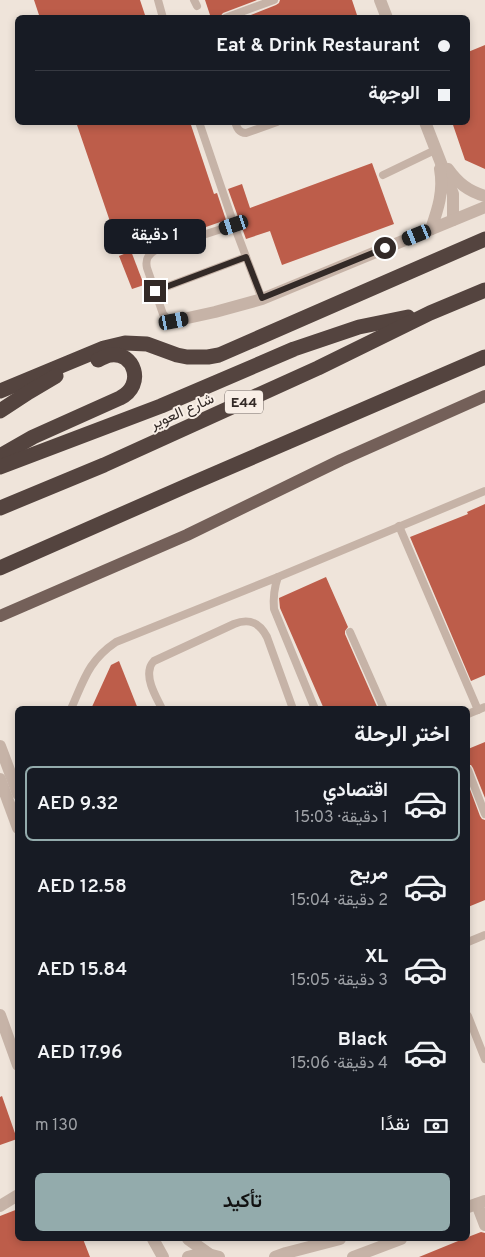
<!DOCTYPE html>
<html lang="ar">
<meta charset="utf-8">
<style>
body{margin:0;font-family:Overpass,Vazirmatn,sans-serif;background:#242831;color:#f1f3f6;direction:rtl;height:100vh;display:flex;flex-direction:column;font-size:19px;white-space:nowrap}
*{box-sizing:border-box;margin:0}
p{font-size:16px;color:#9ea1a6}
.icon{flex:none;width:28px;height:28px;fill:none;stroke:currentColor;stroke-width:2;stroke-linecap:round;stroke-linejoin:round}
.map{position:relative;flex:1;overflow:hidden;direction:ltr}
.side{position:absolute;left:15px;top:706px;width:455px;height:535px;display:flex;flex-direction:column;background:#171b24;border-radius:8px;box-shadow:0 2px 8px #0003;direction:rtl}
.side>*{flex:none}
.top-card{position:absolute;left:15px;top:15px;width:455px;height:110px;border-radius:8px;box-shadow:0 2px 8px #0003;direction:rtl;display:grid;align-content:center;height:110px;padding:0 20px;background:#171b24}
.end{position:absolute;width:22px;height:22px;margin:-11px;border:6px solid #332a27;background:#fff;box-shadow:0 0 0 2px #fff}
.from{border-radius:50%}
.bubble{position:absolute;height:35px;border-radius:8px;background:#171b24;box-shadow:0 2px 8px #0003;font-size:16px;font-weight:600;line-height:35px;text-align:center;direction:rtl}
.car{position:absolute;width:15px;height:30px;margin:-15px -8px;border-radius:6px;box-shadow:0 0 4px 1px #0007;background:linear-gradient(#222 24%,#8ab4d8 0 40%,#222 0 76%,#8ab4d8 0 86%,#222 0)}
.top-card b{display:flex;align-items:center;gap:18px;height:48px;font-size:19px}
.top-card b+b{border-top:1px solid #363941}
.top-card i{width:12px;height:12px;background:#f1f3f6}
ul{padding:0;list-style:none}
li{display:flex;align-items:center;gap:15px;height:75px;margin:0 10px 8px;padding:0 10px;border:2px solid transparent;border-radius:8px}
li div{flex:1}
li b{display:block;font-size:19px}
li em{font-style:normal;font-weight:600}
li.current{border-color:#93abac}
li>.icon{width:45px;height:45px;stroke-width:1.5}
h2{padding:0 20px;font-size:22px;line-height:60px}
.pay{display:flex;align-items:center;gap:12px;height:55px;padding:0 20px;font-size:19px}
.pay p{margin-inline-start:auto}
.button{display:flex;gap:10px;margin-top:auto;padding:10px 20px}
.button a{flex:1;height:58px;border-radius:8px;background:#93abac;color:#111;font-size:20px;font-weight:600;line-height:58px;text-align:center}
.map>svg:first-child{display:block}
.building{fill:#bd5d4a}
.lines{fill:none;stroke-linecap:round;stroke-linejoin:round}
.service{stroke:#c6b3a7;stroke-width:8}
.minor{stroke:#c6b3a7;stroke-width:12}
.tertiary{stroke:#c6b3a7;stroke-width:12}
.primary{stroke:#746059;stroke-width:12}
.motorway{stroke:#54443f;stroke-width:15}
.route{stroke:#332a27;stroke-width:6}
.labels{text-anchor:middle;stroke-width:4;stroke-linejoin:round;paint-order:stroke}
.shield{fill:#f8eee6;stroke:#6e6560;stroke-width:1}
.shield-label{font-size:14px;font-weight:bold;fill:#332a27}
.street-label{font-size:15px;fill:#332a27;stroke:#f8eee6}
</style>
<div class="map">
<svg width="485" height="1257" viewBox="0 0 485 1257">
<rect width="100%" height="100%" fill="#efe4da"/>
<!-- building -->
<g class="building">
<path d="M34 0H140L146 18H40Z"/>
<path d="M205 0H257L223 13 219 18H211Z"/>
<path d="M280 0H352L358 18H243L276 5 279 3Z"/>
<path d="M485 45V169L465 160 452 122H468V52Z"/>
<path d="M76 122H190L214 194 217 193 226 220 160 243 153 226 116 239Z"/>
<path d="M372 163 394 224 282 265 270 231 246 239 228 189 242 184 250 208Z"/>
<path d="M131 251 144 285 132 289 119 256Z"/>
<path d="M485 504V675L471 681 410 537 468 514 467 512Z"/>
<path d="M326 577 348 627 345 631V634L378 709H324L280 608 279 598Z"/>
<path d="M119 661 138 709H91L111 665Z"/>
<path d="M485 742V798L473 768 471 765H468V749Z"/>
<path d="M468 784 480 816 482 819 485 820V900L468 907Z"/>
<path d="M2 1096 17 1139 0 1145V1097Z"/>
<path d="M18 1209V1239H83L90 1257H0V1216Z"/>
<path d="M481 1232 485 1233V1257H419L463 1239H468V1237Z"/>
</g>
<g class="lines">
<!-- service -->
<g class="service">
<path d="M158 0 163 18"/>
<path d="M194 0 197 6"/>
<path d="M225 18 274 0"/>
<path d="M199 122 234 225"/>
<path d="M235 122C237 128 239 133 246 133L277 122"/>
<path d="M383 175 435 150"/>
<path d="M155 291 246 257"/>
<path d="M174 321 168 319 163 314 147 268C145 259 148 254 156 250L234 225 262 299"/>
<path d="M399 526 478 710"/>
<path d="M278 577C274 588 273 597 274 609L315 709"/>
<path d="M350 632 384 709"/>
<path d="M71 709C84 680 88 661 116 642L278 577 485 491"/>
<path d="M162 709C157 698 146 681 150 668 150 666 153 662 154 661L234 624C249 618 259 622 267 637L293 709"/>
<path d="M468 714 485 707"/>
<path d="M468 770 485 814"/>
<path d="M468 942 485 935"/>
<path d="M468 1016 485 1059"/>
</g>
<!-- minor -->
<g class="minor">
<path d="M380 0 387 18"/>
<path d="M425 122 453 194V220"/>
<path d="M448 169C458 183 468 191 485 196"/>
<path d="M431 229C438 209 444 191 440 169"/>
<path d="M174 321 215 312 262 299 485 207"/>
<path d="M0 1015 18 1065"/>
<path d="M477 1204 485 1225"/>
<path d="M0 1206 18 1195"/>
</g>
<!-- tertiary -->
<g class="tertiary">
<path d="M0 746 18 794"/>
<path d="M0 779 18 828"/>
<path d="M468 1207 485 1201"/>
<path d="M153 1239 163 1257"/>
<path d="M188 1239 209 1254"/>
<path d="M188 1257C199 1253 208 1253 219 1257"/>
<path d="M275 1257 286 1253 340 1239"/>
<path d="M353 1257 401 1239"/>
</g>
<!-- primary -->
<path class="primary" d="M0 616 187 535 341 460 485 396"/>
<!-- motorway -->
<g class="motorway">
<path d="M0 391 104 348 125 343 147 344 177 355 187 357H208L219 355 485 239"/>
<path d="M0 411 29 392 56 376"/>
<path d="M0 456 33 437 120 398C146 385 134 351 110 355 106 356 102 358 98 360"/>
<path d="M0 467 161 406 294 349 359 327 408 317"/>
<path d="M0 508 104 465 318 368 430 313 485 290"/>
<path d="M0 568 186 486 485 357"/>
</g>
</g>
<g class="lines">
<!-- route -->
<path class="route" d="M155 291 246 257 262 298 385 248"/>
</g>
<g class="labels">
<!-- shield labels -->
<rect class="shield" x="225" y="390.5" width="38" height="23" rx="4"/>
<g class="shield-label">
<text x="244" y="407">E44</text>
</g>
<!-- street labels -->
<g class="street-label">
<text transform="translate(182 411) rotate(-24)" y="5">شارع العوير</text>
</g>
</g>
</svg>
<i class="end from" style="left:385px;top:248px"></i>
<i class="end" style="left:155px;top:291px"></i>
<div class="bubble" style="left:104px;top:219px;width:102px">1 دقيقة</div>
<i class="car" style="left:234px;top:225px;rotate:252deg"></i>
<i class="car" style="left:417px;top:235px;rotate:248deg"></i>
<i class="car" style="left:174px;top:321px;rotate:79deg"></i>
<div class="top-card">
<b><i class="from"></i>Eat &amp; Drink Restaurant</b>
<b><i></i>الوجهة</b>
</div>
<section class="side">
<h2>اختر الرحلة</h2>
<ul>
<li class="current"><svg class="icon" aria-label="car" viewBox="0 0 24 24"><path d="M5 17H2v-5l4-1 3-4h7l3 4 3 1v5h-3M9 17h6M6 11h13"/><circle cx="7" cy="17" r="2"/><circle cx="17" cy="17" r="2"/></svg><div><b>اقتصادي</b><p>1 دقيقة · 15:03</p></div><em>AED 9.32</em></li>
<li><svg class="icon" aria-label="car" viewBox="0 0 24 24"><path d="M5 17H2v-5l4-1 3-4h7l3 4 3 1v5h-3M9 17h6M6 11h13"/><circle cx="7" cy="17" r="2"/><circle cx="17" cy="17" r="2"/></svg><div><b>مريح</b><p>2 دقيقة · 15:04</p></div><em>AED 12.58</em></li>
<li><svg class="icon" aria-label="car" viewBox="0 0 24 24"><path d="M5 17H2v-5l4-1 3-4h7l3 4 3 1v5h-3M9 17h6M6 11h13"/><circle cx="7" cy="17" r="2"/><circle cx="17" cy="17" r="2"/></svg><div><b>XL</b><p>3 دقيقة · 15:05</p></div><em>AED 15.84</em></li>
<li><svg class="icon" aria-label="car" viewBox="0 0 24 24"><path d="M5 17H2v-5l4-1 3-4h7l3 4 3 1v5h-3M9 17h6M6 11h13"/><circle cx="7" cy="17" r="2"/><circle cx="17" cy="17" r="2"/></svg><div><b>Black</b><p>4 دقيقة · 15:06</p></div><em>AED 17.96</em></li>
</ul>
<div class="pay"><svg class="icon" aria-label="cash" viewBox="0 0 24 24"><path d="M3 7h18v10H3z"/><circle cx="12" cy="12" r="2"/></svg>نقدًا<p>130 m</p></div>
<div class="button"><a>تأكيد</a></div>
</section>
</div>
